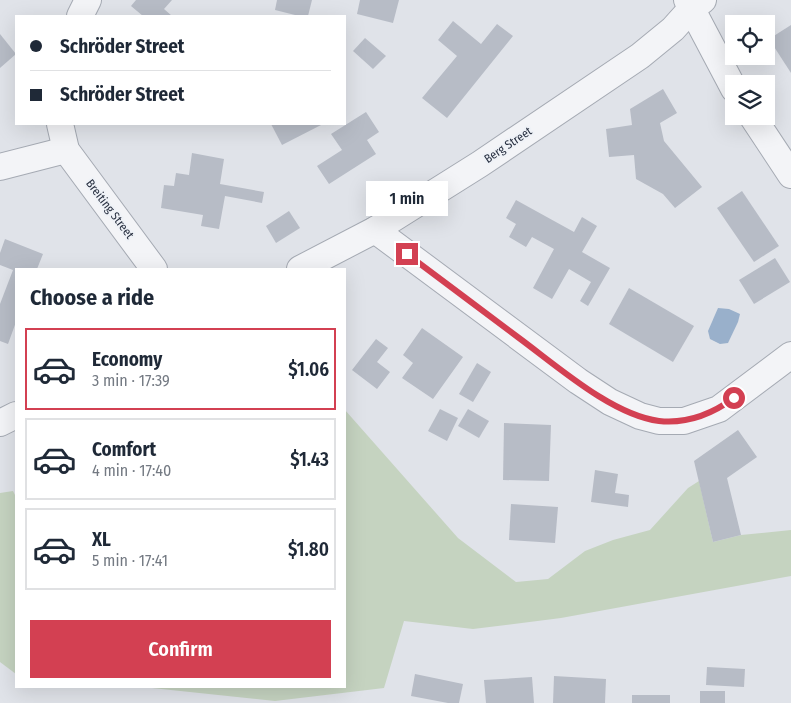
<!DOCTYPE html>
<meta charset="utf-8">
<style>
body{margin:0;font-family:"Fira Sans Condensed",sans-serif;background:#f6f6f7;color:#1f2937;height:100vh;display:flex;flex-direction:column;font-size:19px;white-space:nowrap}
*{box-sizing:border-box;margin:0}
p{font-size:16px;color:#747a83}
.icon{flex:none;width:28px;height:28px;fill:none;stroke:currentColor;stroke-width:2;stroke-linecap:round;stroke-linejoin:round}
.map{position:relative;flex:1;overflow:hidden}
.details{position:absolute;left:15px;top:268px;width:331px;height:420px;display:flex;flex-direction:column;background:#fff;border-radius:0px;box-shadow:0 5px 20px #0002}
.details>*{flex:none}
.banner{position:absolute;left:15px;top:15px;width:331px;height:110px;border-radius:0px;box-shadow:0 5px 20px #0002;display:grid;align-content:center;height:110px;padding:0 15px;background:#fff}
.controls{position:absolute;left:725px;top:15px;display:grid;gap:10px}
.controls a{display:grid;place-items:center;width:50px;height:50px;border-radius:0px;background:#fff;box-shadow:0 5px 20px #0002;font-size:25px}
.end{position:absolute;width:22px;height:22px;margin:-11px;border:6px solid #d34052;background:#fff;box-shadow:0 0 0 2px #fff}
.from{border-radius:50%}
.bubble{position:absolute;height:35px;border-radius:0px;background:#fff;box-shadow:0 5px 20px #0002;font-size:16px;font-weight:600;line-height:35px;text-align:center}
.banner b{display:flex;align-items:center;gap:18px;height:48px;font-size:19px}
.banner b+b{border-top:1px solid #e0e1e3}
.banner i{width:12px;height:12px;background:#1f2937}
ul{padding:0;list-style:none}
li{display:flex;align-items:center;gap:15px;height:82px;margin:0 10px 8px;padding:0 5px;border:2px solid #e0e1e3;border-radius:0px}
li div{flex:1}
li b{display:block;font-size:19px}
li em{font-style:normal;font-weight:600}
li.on{border-color:#d34052}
li>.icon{width:45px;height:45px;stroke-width:1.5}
h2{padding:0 15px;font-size:22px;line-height:60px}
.button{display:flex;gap:10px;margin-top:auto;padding:10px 15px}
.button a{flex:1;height:58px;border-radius:0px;background:#d34052;color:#fff;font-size:20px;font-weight:600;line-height:58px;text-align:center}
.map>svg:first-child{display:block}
.green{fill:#c5d3c0}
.water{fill:#99b0cb}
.building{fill:#b7bcc6}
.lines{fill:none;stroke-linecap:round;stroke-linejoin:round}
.minor-casing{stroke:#a5aab3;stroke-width:28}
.minor{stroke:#f3f4f7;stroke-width:26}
.route{stroke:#d34052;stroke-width:6}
.labels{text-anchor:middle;stroke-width:4;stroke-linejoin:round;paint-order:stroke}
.street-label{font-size:12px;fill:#283041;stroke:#eff2f7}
</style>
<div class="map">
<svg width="791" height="703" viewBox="0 0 791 703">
<rect width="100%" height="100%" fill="#e0e3e9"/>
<!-- green -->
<g class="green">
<path d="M345 410 458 538 516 582 548 579 585 551 613 540 650 530 688 488 699 481 713 542 741 535 791 530V576L561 618 473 629 404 621 384 688 275 701 133 686H345Z"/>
<path d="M13 491 16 497V674L0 662V493Z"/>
</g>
<!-- water -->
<path class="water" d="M718 308 729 309 740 314 738 322 728 343 720 344 710 339 708 331Z"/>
<!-- building -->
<g class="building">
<path d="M136 0H172L164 9 172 16H143L131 6Z"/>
<path d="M277 0H312L308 16H299L275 10Z"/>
<path d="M360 0H399L393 23 357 14Z"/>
<path d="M453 21 481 44 497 24 513 36 447 118 422 98 457 56 438 40Z"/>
<path d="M791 25V73L769 39Z"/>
<path d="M0 34 16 54 0 68Z"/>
<path d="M365 38 386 56 373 69 353 51Z"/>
<path d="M663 89 677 113 660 123 664 141 702 187 675 208 663 194 636 179 634 155 609 157 606 129 632 125 630 109Z"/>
<path d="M366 112 379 132 367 140 376 154 329 184 317 166 342 150 331 134Z"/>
<path d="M271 124H323L282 145Z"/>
<path d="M192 153 224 159 220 184 264 192 262 203 225 196 219 229 201 226 203 215 161 208 164 185 174 186 176 173 189 175Z"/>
<path d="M742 191 779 246 754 262 717 208Z"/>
<path d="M516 200 574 232 582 217 597 226 582 252 610 268 588 306 580 301 591 282 569 269 552 299 533 288 554 249 532 237 526 247 509 237 516 224 506 218Z"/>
<path d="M289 211 300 228 276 243 266 226Z"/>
<path d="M5 239 43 254 37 269H16V322L8 344 0 341V304L13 270 0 265V253Z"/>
<path d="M775 258 790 282 754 304 739 280Z"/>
<path d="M629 288 694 326 673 362 609 324Z"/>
<path d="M422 328 463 357 433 399 402 378 413 363 403 355Z"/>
<path d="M376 339 388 348 377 362 390 372 377 389 352 370Z"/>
<path d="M477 363 491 372 473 402 459 394Z"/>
<path d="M440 409 458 418 447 441 428 431Z"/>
<path d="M468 409 489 421 479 438 458 426Z"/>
<path d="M504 423 551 425 549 481 503 480Z"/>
<path d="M738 430 757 457 727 478 741 535 713 542 694 461Z"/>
<path d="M595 470 618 474 615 493 629 495 628 507 591 502Z"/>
<path d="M511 504 558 507 555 543 509 540Z"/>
<path d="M707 667 745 669 744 687 706 685Z"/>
<path d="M415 674 463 684 459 703H448L411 696Z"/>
<path d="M554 676 606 679 605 703H553Z"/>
<path d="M532 677 534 703H486L484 680Z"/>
<rect x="700" y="691" width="25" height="12"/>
<rect x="632" y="695" width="38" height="8"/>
</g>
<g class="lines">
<defs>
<g id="minor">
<path d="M687 0 734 89"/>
<path d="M80 16 88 0"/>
<path d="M752 116 791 175"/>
<path d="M60 124 66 150 154 269"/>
<path d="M0 167 66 150"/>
<path d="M375 230 578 381 610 402 640 416 659 421H684L719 409 791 355"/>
<path d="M300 269 375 230 480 164 640 56 673 29 691 9 703 0"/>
<path d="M0 423 16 415"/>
</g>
</defs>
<!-- minor casing -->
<use href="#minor" class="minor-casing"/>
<!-- minor -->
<use href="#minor" class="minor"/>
</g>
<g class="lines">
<!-- route -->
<path class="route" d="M407 254C444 282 482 310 519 338 557 366 612 415 659 421 687 424 712 414 734 398"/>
</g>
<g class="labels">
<!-- street labels -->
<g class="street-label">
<text transform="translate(508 145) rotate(-34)" y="4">Berg Street</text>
<text transform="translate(110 209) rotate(53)" y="4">Breiting Street</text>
</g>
</g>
</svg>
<div class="controls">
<a><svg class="icon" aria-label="locate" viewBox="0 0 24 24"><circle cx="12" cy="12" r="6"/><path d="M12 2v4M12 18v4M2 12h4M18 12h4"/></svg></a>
<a><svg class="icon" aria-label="layers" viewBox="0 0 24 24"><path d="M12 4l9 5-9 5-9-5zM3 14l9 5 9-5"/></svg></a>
</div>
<i class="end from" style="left:734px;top:398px"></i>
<i class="end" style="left:407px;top:254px"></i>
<div class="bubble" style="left:366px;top:181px;width:82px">1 min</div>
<div class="banner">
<b><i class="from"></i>Schröder Street</b>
<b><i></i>Schröder Street</b>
</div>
<section class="details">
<h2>Choose a ride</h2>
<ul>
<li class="on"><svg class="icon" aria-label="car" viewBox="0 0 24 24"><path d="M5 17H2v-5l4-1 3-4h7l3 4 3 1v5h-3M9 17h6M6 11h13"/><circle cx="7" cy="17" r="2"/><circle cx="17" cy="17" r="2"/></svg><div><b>Economy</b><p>3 min · 17:39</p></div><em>$1.06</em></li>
<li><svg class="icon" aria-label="car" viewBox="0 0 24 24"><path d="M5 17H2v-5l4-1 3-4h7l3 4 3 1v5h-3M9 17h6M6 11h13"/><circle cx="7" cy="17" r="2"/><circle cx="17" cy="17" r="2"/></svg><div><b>Comfort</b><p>4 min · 17:40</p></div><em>$1.43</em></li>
<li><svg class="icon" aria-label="car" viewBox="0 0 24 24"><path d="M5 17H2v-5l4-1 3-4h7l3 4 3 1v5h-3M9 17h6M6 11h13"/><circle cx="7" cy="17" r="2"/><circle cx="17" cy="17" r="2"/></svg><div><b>XL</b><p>5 min · 17:41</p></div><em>$1.80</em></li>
</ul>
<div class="button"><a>Confirm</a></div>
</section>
</div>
